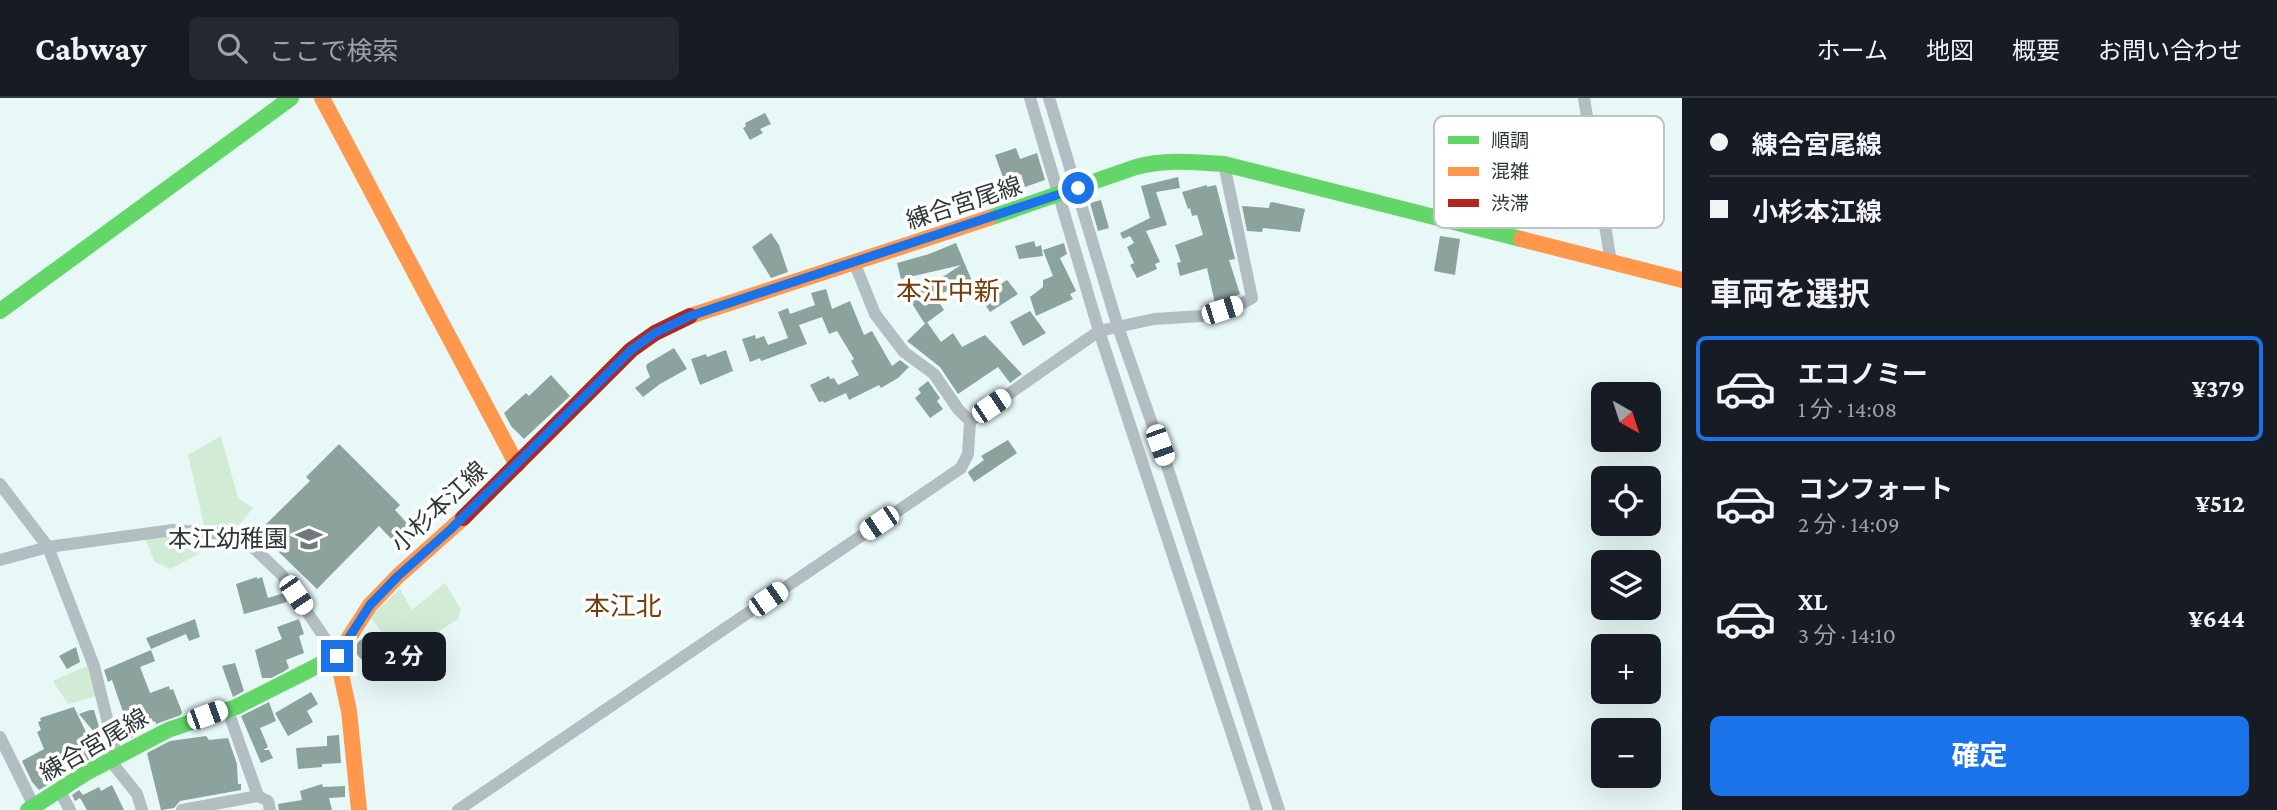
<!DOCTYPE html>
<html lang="ja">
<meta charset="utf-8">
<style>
body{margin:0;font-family:"Crimson Pro","Noto Sans JP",serif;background:#242831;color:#f1f3f6;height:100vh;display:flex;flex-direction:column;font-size:26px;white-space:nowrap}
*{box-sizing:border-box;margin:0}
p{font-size:23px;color:#9ea1a6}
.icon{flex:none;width:38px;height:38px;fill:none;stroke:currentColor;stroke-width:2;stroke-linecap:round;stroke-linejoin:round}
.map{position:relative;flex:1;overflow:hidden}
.drawer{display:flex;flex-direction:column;background:#171b24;width:595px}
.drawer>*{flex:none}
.hud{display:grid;align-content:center;height:154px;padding:0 28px;background:#171b24}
.needle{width:46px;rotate:141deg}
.buttons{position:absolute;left:1591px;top:284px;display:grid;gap:14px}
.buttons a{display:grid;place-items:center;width:70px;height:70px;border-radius:10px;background:#171b24;box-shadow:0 7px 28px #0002;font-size:35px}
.end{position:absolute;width:32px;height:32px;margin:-16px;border:9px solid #1a73e8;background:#fff;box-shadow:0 0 0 4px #fff}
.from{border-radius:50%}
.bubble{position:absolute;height:49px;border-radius:10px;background:#171b24;box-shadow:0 7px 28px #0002;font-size:23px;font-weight:700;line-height:49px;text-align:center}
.car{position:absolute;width:21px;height:42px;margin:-21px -10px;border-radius:9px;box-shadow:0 0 5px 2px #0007;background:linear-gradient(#fff 24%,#345 0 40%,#fff 0 76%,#345 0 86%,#fff 0)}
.hud b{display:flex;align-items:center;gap:24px;height:66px;font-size:26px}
.hud b+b{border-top:2px solid #363941}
.hud i{width:18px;height:18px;background:#f1f3f6}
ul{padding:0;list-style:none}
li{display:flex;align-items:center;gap:21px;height:105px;margin:0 14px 10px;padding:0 14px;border:4px solid transparent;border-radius:10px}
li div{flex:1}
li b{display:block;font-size:26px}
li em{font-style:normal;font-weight:700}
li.current{border-color:#1a73e8}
li>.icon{width:63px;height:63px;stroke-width:1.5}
h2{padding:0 28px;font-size:32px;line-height:84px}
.primary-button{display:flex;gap:14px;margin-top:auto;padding:14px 28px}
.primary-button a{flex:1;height:80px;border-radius:10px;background:#1a73e8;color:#fff;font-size:28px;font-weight:700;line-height:80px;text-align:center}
header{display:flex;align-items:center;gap:42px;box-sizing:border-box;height:98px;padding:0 35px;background:#171b24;border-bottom:2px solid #363941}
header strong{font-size:33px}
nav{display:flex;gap:38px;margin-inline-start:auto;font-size:24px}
.search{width:490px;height:63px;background:#242831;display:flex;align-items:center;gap:18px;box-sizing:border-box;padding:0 24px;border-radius:10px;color:#9ea1a6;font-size:26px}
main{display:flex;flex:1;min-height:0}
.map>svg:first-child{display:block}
.green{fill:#d2ebd4}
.building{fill:#8ca29c}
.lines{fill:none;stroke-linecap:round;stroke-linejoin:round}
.street{stroke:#b2bec1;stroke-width:12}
.fast{stroke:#63d668;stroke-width:16}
.slow{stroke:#ff974d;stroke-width:16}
.jam{stroke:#b3261e;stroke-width:16}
.route{stroke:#1a73e8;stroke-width:9}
.labels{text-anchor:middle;stroke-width:7;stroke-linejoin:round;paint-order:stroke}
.street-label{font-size:24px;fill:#2e3838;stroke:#fff}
.poi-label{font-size:24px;fill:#2e3838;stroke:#fff;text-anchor:end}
.neighbourhood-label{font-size:26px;fill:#763c09;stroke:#fff}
.key{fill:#fff;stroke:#c0c3c3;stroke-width:2}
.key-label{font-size:19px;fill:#2e3838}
</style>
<header>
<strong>Cabway</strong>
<div class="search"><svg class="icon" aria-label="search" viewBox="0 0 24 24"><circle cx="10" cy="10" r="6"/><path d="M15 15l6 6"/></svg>ここで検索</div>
<nav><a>ホーム</a><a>地図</a><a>概要</a><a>お問い合わせ</a></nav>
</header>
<main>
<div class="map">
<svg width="1682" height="712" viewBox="0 0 1682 712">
<rect width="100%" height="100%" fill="#e8f8f7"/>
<!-- green -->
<g class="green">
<path d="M221 338 238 400 253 410 239 427H204L188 357Z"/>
<path d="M191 435 198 456 170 471 155 464 145 441Z"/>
<path d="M445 485 461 512 458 521 399 559 370 518 400 491 412 512Z"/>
<path d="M89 567 97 598 68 606 53 583Z"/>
</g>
<!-- building -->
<g class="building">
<path d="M765 15 771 26 760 31 763 35 750 42 743 30 746 28 745 25Z"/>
<path d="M1016 50 1020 61 1037 55 1045 82 1025 89 1021 76 1004 82 995 57Z"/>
<path d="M1178 79 1180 90 1156 94 1167 127 1146 133 1160 164 1155 166 1157 171 1137 180 1130 167 1134 165 1127 149 1134 145 1130 138 1123 141 1120 135 1150 120 1141 88Z"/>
<path d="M1207 87V89L1216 87 1235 161 1229 162 1240 196 1215 205 1207 170 1180 178 1177 165 1181 164 1175 147 1203 137 1197 117 1192 118 1190 110 1188 111 1182 94Z"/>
<path d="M1101 102 1109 130 1098 133 1090 105Z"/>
<path d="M1272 104 1305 111 1300 134 1263 130 1262 134 1247 133 1242 108 1269 110 1270 105Z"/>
<path d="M771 135 779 147 788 174 771 180 752 149Z"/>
<path d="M1440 138 1460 141 1455 177 1434 173Z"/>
<path d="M1034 143 1036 149 1041 147 1043 158 1019 161 1015 148Z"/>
<path d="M956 145 972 183 935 198 944 212 925 226 909 201 961 167 901 181 897 165 929 156Z"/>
<path d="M1064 145 1067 156 1060 160 1076 193 1070 196 1073 201 1036 218 1030 199 1043 189V182L1053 178 1043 152Z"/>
<path d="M1007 182 1018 196 990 214 984 205 987 203 984 198Z"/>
<path d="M826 191 832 211 850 203 864 237 872 233 892 268 900 262 909 269 898 280 881 290 879 287 849 302 846 295 824 305 823 303 819 304 810 287 829 278 830 281 834 280 838 287 859 277 851 263 854 261 837 233 829 236 822 219 799 227 807 246 761 263 760 260 750 264 742 241 755 237 756 241 764 238 768 247 788 240 778 214 788 210 790 216 815 207 811 195Z"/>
<path d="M1030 213 1046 235 1023 248 1010 224Z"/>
<path d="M927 224 941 244 953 235 962 249 985 237 1022 276 1010 285 998 269 958 296 940 269 907 243Z"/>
<path d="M674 250 687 271 660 286 643 299 635 290 650 279 646 269 647 266Z"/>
<path d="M726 252 733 273 700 287 691 261 706 256 707 259Z"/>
<path d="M551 277 570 298 524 341 511 328 504 315 526 295 529 298Z"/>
<path d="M928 283 940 300 937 303 943 311 930 320 915 300 921 295 918 291Z"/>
<path d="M1008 342 1017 355 974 384 968 375 969 373 984 362 981 358Z"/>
<path d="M339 346 400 407 395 412 416 435 402 452 379 428 317 491 258 434 310 383 306 379Z"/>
<path d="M257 479V481L262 479 268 500 284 495 287 504 244 516 236 486Z"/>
<path d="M195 521 200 539 189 543 186 536 151 551 146 540Z"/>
<path d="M299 521 304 536 299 538 304 555 286 562 289 570 283 574 271 580H262L255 552 282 541 277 529Z"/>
<path d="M373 534 386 547 370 562 367 558 362 562 353 552 359 543Z"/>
<path d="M76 549 80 564 67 571 59 558Z"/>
<path d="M151 552 155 563 140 569 150 595 169 588 170 592 173 591 182 614 181 617 156 626 155 623 133 634 135 638 122 644 117 623 124 617 112 582 108 584 104 572Z"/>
<path d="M235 565 244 593 233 599 222 568Z"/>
<path d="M311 594 318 606 307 613 313 624 288 638 275 615Z"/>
<path d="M269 604 276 623 260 630 268 649 263 652H269L273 660 261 665 241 618Z"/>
<path d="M74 609 97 657 39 692 32 684 22 663 44 651 37 634 41 632 38 624 41 623 40 620Z"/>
<path d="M90 612H94L104 646 79 616Z"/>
<path d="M339 637 341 665 322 666V669L298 671 296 650 327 648V638Z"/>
<path d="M206 638 209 642 228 640 237 666 238 686H241V692L180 703 174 710 161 712 147 655 170 643Z"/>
<path d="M322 686 323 689 345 688V699L329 700 332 712H279L278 706 302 702 300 693Z"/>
<path d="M112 687 124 712H87L80 700 75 703 72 697 79 692 83 697 99 689 101 693Z"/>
</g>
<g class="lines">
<!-- street -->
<g class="street">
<path d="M1030 0 1099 233 1257 712"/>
<path d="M1049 0 1118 229 1168 371 1279 712"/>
<path d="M1584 0 1611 164"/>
<path d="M854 164 875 216 904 254 934 276 958 311 970 323"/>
<path d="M0 386 48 449 94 568 114 649 113 666 137 696 142 712"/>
<path d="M0 462 48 449 173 432 240 437 282 477 337 558"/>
<path d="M227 610 258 698"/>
<path d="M0 639 34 708"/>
<path d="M59 692 70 712"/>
<path d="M182 712 258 698 268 703 270 712"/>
<path d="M458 712 961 370 968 356 970 323 1099 233 1154 221 1202 218 1241 206 1252 200 1224 66"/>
</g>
<!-- fast -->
<g class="fast">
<path d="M989 120 1136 69C1165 61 1194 64 1224 66L1521 141"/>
<path d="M0 213 291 0"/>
<path d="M28 712 86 675 168 632 236 609 337 558"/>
</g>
<!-- slow -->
<g class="slow">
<path d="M322 0 517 367"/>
<path d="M1521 141 1682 182"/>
<path d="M690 218 989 120"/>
<path d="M359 712 349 613 337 558 370 507 398 478 463 420"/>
</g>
<!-- jam -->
<path class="jam" d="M463 420 631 252 655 235 690 218"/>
</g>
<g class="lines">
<!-- route -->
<path class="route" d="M337 558 370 507 398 478 451 431 631 252 655 235 690 218 1078 90"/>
</g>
<!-- icons -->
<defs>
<symbol id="school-bare" viewBox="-9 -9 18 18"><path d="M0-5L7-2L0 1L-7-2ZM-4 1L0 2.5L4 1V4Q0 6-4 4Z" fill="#6f7b7b" stroke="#fff" stroke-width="2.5" paint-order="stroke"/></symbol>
</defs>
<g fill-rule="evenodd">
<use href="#school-bare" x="290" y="422" width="38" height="38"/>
</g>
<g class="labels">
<!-- street labels -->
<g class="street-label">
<text transform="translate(964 105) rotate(-18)" y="8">練合宮尾線</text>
<text transform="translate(439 409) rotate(-43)" y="8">小杉本江線</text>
<text transform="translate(94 647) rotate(-30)" y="8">練合宮尾線</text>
</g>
<!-- poi labels -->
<g class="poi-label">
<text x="288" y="449">本江幼稚園</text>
</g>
<!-- neighbourhood labels -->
<g class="neighbourhood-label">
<text x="948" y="202">本江中新</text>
<text x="623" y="517">本江北</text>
</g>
</g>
<!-- legend -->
<rect x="1434" y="18" width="230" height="112" rx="10" class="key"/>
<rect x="1448" y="38" width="31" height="8" fill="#63d668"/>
<rect x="1448" y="69" width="31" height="9" fill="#ff974d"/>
<rect x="1448" y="101" width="31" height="8" fill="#b3261e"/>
<g class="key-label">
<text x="1491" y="49">順調</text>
<text x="1491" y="80">混雑</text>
<text x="1491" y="112">渋滞</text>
</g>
</svg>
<div class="buttons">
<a><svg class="needle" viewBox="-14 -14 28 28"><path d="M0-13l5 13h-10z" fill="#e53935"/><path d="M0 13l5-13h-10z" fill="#9ea1a6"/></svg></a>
<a><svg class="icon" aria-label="locate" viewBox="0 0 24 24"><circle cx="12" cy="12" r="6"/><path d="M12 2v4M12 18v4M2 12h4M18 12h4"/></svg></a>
<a><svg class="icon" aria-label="layers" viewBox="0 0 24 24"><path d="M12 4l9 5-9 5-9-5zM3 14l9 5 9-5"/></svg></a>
<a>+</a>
<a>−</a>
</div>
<i class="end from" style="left:1078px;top:90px"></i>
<i class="end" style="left:337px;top:558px"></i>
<div class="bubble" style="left:362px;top:534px;width:84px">2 分</div>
<i class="car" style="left:1222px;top:212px;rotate:72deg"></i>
<i class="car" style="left:991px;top:308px;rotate:56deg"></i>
<i class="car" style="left:1160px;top:347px;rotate:160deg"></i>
<i class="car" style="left:879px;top:425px;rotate:236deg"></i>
<i class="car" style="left:296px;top:497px;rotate:146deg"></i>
<i class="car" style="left:768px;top:501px;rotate:55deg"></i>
<i class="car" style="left:207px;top:617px;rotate:70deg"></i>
</div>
<section class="drawer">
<div class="hud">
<b><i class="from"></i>練合宮尾線</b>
<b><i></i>小杉本江線</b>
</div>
<h2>車両を選択</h2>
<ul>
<li class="current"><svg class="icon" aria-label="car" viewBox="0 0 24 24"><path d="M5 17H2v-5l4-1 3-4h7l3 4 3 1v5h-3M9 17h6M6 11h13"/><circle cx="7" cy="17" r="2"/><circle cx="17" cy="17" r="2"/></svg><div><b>エコノミー</b><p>1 分 · 14:08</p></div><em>¥379</em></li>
<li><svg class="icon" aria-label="car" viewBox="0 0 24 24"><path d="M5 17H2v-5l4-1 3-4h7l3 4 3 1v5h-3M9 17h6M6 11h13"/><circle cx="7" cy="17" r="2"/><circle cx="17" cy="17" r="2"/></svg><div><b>コンフォート</b><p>2 分 · 14:09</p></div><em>¥512</em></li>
<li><svg class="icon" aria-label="car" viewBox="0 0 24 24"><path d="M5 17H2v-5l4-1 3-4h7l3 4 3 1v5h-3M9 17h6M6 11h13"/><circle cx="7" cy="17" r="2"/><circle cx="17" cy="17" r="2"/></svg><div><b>XL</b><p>3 分 · 14:10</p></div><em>¥644</em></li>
</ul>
<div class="primary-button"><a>確定</a></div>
</section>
</main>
